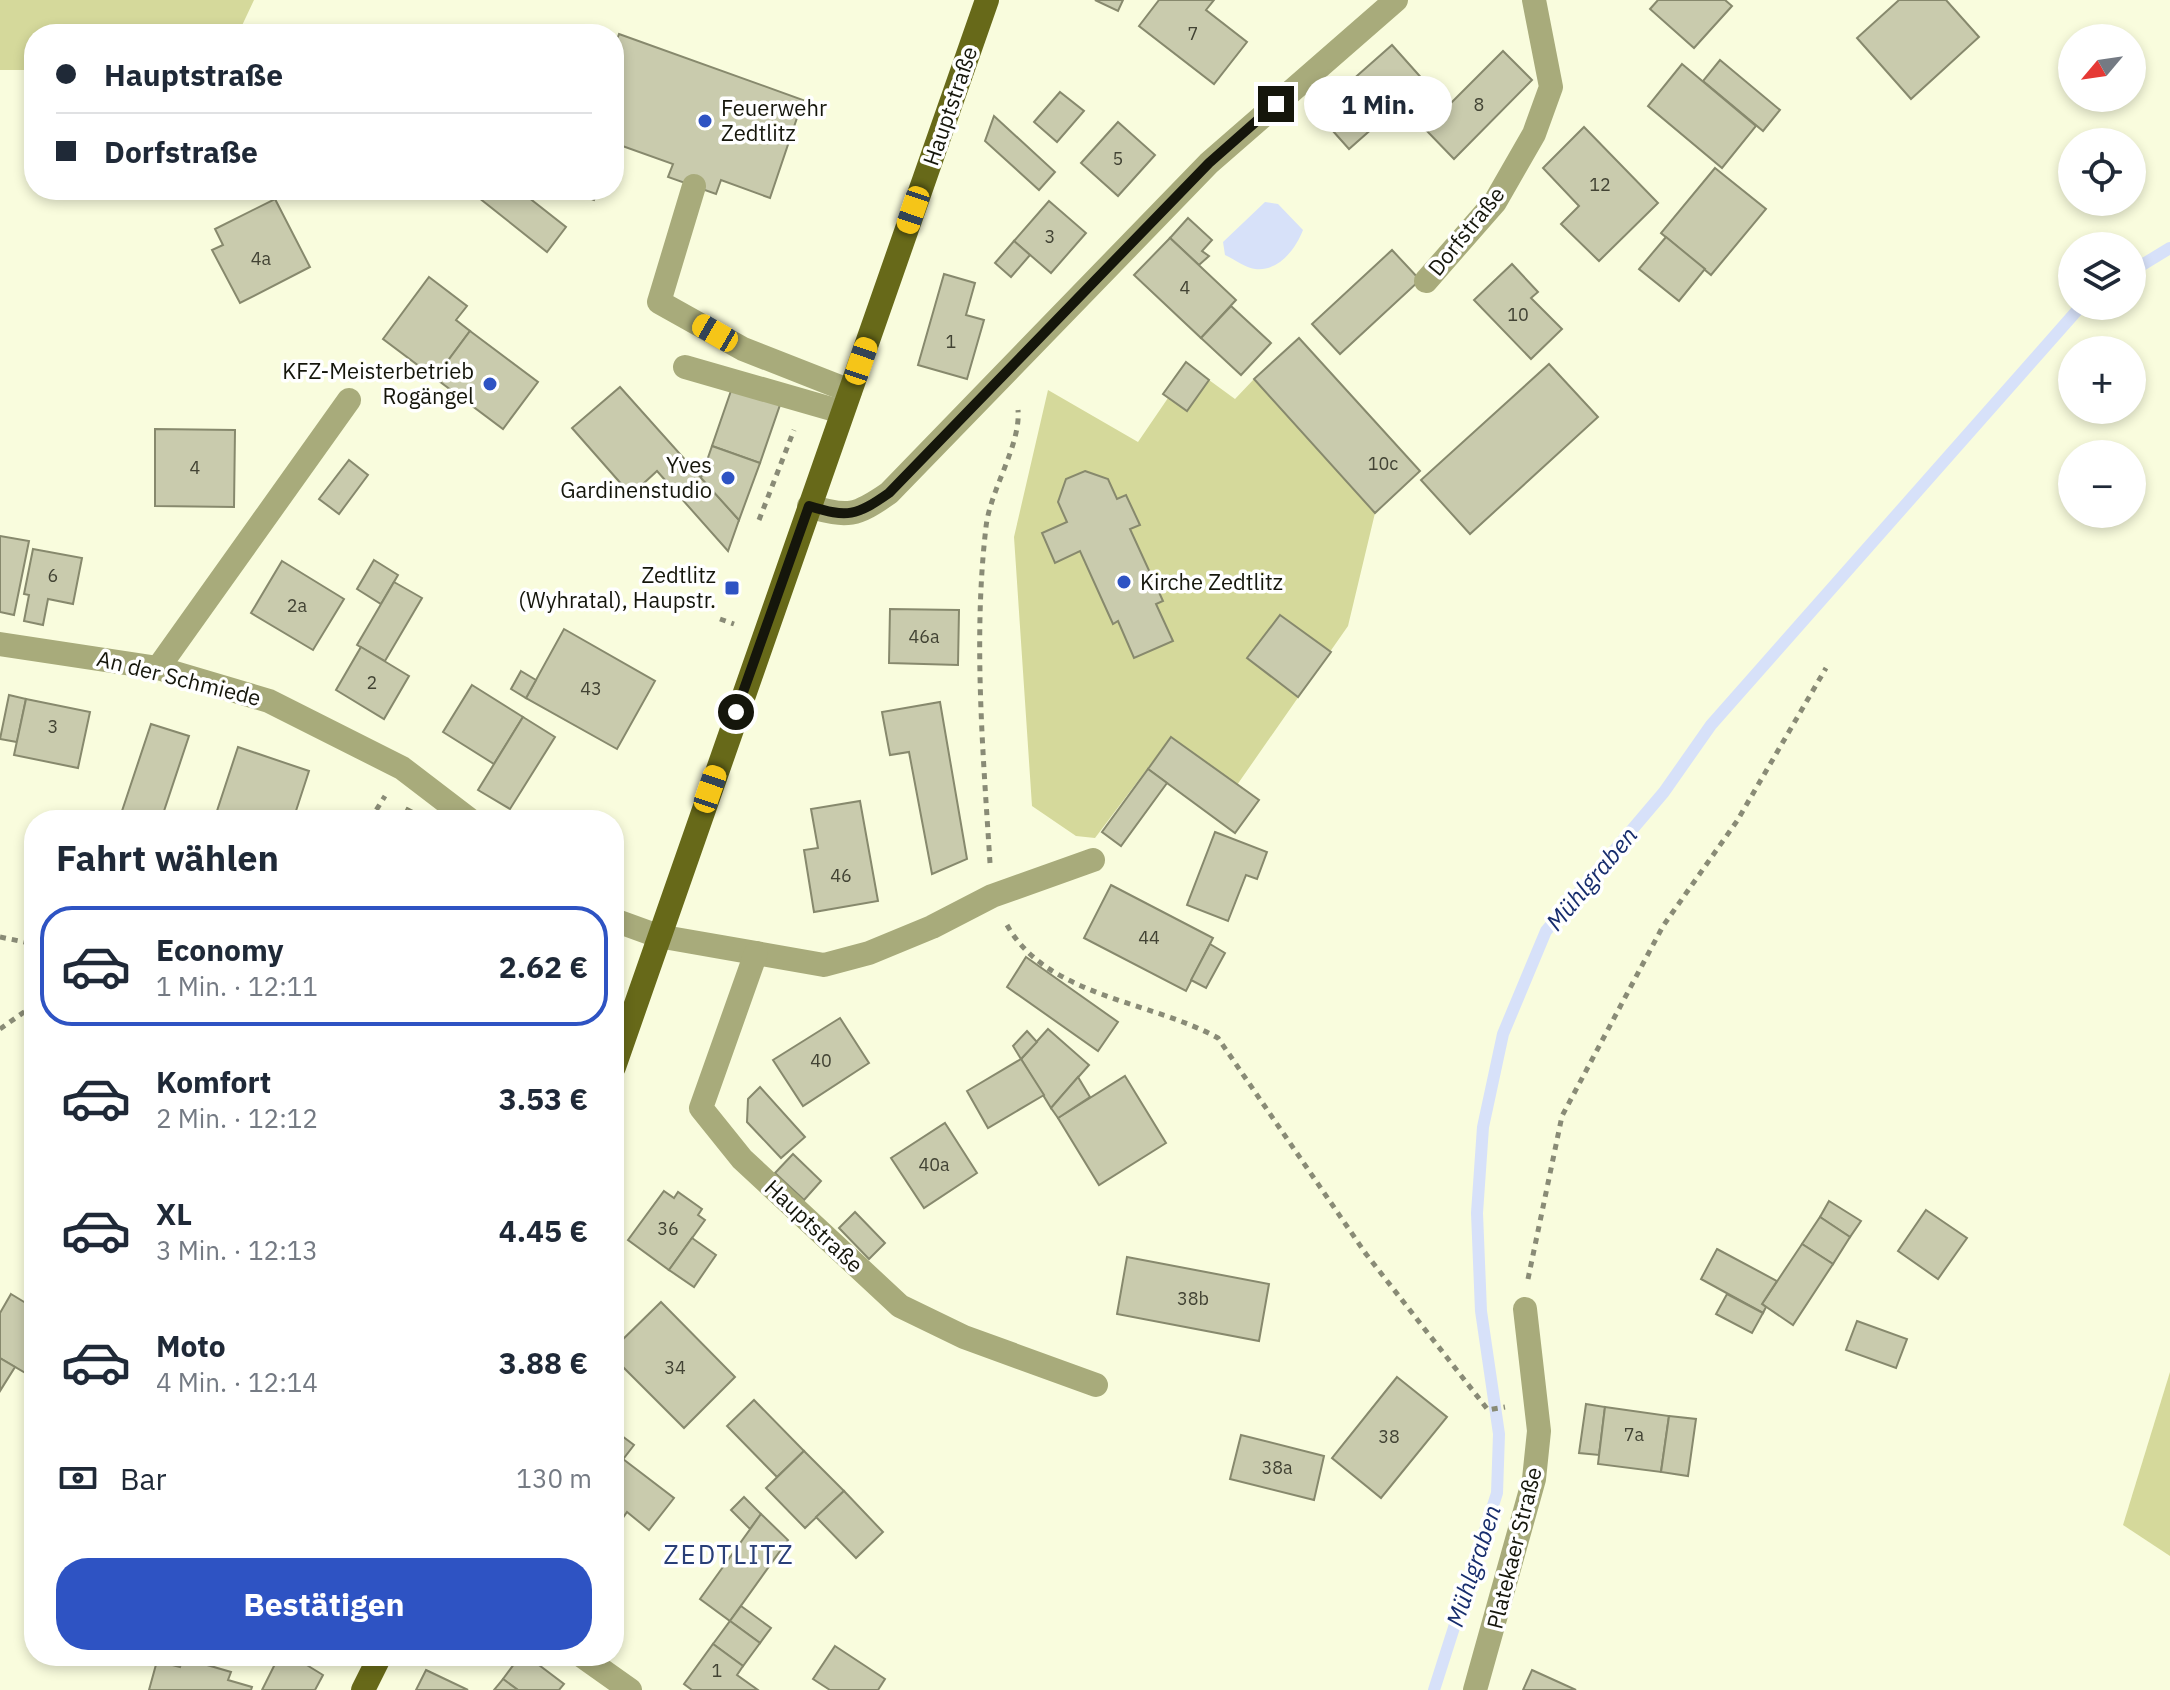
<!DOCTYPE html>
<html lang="de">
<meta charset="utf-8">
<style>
body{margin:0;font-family:"IBM Plex Sans",sans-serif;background:#f6f6f7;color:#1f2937;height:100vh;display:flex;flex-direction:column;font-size:30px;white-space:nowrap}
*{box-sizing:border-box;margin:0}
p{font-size:26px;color:#747a83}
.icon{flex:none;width:44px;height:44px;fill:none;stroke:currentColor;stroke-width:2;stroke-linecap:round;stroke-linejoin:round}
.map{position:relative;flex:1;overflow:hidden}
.drawer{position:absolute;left:24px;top:810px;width:600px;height:856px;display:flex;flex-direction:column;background:#fff;border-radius:32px;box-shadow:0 4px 12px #0003}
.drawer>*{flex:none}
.banner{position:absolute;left:24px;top:24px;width:600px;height:176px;border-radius:32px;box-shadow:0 4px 12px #0003;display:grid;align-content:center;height:176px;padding:0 32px;background:#fff}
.needle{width:52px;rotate:241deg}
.controls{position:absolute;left:2058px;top:24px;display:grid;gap:16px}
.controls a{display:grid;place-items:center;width:88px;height:88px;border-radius:50%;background:#fff;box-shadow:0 4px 12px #0003;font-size:40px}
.end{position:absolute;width:36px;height:36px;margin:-18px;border:10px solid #15160b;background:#fff;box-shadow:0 0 0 4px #fff}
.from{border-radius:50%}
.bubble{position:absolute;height:56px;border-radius:28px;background:#fff;box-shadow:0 4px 12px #0003;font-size:26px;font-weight:800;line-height:56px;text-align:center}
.car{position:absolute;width:24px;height:48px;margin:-24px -12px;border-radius:10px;box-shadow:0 0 6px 2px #0007;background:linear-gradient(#f5c518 24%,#345 0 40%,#f5c518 0 76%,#345 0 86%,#f5c518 0)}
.banner b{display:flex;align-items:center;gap:28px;height:76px;font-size:30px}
.banner b+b{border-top:2px solid #e0e1e3}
.banner i{width:20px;height:20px;background:#1f2937}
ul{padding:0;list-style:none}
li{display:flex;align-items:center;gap:24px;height:120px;margin:0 16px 12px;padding:0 16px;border:4px solid transparent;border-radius:32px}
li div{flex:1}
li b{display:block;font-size:30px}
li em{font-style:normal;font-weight:800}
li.on{border-color:#2e53c3}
li>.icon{width:72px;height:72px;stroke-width:1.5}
h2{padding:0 32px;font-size:36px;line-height:96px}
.pay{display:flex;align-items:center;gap:20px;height:88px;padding:0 32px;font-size:30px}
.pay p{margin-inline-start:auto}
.cta{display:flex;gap:16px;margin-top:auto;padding:16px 32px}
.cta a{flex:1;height:92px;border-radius:32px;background:#2e53c3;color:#fff;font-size:32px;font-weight:800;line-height:92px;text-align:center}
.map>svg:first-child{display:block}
.green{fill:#d5d99b}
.water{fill:#d7e1f9}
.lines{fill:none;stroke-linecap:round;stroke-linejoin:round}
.stream{stroke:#d7e1f9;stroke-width:12}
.building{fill:#c9cbad;stroke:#87896d;stroke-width:2}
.path{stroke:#898b76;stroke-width:5;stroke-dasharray:6 6;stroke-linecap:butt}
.minor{stroke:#a8ab7b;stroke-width:24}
.major{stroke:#676919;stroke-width:24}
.route{stroke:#15160b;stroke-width:10}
.poi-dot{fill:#2e53c3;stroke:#fff;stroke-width:3}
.labels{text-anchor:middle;stroke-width:7;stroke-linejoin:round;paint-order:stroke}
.number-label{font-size:18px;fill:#424334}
.street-label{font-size:22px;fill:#15160b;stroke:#fff}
.poi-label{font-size:22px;fill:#15160b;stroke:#fff;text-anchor:end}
.water-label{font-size:24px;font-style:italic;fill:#172d6d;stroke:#fff}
.quarter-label{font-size:26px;letter-spacing:2px;fill:#293f78;stroke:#fff}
</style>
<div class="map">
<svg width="2170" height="1690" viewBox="0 0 2170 1690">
<rect width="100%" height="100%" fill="#f9fcdd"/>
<!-- green -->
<g class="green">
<path d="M0 0H254L238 34H34V70H0Z"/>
<path d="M1254 379 1375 513 1348 626 1237 785 1171 737 1095 838 1076 836 1032 806 1014 537 1048 390 1138 442 1168 398 1187 411 1209 380 1235 399Z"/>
<path d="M2170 1372V1556L2123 1525Z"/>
</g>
<!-- water -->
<path class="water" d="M1265 202 1278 204 1303 230C1296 248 1279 272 1255 269 1246 268 1234 259 1225 255L1223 242Z"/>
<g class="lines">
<!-- stream -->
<g class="stream">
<path d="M2132 271 2170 248"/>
<path d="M1434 1690 1497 1493 1499 1434 1481 1311 1477 1213 1483 1127 1503 1034 1546 931 1664 792 1711 725 2081 306"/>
</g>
</g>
<!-- building -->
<g class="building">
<path d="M1095 0H1123L1118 11Z"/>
<path d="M1159 0H1214L1206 10 1247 42 1214 84 1139 26Z"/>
<path d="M1658 0H1725L1732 6 1694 48 1650 9Z"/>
<path d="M1899 0H1946L1979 37 1911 99 1857 38Z"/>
<path d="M619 34 803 100 770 198 721 180 716 194 668 177 673 164 614 143V48Z"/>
<path d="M1392 45 1425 82 1349 149 1316 112Z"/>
<path d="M1503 51 1532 80 1454 159 1425 129Z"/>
<path d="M1720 60 1780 110 1763 131 1703 81Z"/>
<path d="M1682 64 1756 126 1722 168 1648 106Z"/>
<path d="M1060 92 1084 111 1057 142 1034 122Z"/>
<path d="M994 116 1055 172 1039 190 985 141Z"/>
<path d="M1118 122 1155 155 1118 196 1081 163Z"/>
<path d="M1584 127 1658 203 1599 261 1561 224 1579 206 1543 168Z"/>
<path d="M1715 168 1766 209 1711 275 1661 233Z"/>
<path d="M469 190H519L566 227 547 252Z"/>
<path d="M567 190H598L594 200Z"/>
<path d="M275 199 310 267 240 303 212 250 223 245 215 229Z"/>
<path d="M1049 201 1086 233 1051 273 1014 241Z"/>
<path d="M1188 218 1212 240 1202 251 1209 256 1199 265 1170 238Z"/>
<path d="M1666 237 1705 269 1679 301 1639 269Z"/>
<path d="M1170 238 1236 300 1201 338 1134 275Z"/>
<path d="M1014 241 1030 255 1011 277 995 263Z"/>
<path d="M1392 250 1420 280 1340 354 1312 324Z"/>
<path d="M1512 264 1538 292 1531 298 1562 329 1531 359 1474 300Z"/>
<path d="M944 274 975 283 966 315 984 320 967 379 918 365Z"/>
<path d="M429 277 467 306 456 320 470 331 435 378 383 339Z"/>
<path d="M1231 306 1271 343 1241 375 1201 338Z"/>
<path d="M470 331 538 382 503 429 435 378Z"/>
<path d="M1299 338 1420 471 1375 513 1254 379Z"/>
<path d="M1186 362 1209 380 1187 411 1163 394Z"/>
<path d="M1549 364 1598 417 1470 534 1421 480Z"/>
<path d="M733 385 781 402 760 463 712 446Z"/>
<path d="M620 387 739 520 728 551 657 471 631 495 572 428Z"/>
<path d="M155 429 235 430 234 507 155 506Z"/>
<path d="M712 446 760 463 739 520 701 478Z"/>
<path d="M349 460 368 475 339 514 319 499Z"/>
<path d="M1085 471 1108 479 1117 499 1126 495 1140 525 1130 529 1163 601 1156 604 1173 641 1134 658 1118 621 1113 624 1080 551 1055 563 1042 533 1067 522 1058 502 1066 479Z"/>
<path d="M0 536 29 541 14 615 0 612Z"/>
<path d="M33 549 82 558 73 604 48 599 43 625 24 621 29 595 24 594Z"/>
<path d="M374 560 398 575 381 604 357 589Z"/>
<path d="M282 561 344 599 313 650 251 613Z"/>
<path d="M394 582 422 598 385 661 357 645Z"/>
<path d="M890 609 959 610 958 665 889 663Z"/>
<path d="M1280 615 1331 652 1298 697 1247 658Z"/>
<path d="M564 629 655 681 617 749 526 698Z"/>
<path d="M361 647 409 676 384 719 336 690Z"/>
<path d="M521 671 536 680 526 698 511 689Z"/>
<path d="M472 685 523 717 494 764 443 732Z"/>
<path d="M9 695 26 699 17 742 0 739Z"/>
<path d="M26 699 90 712 78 768 14 755Z"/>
<path d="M940 702 967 859 932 874 909 752 890 755 882 712Z"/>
<path d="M523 717 555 737 510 809 478 790Z"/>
<path d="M151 724 189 736 161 820H119Z"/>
<path d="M1171 737 1259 800 1235 833 1148 769Z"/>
<path d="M238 747 309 771 293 820H214Z"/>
<path d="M1148 769 1167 783 1121 846 1102 832Z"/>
<path d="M860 801 878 901 814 912 804 850 818 848 811 809Z"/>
<path d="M407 808 430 820H401Z"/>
<path d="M1215 832 1267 852 1257 879 1246 875 1228 921 1187 905Z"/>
<path d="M1111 885 1213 938 1186 991 1084 938Z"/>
<path d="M1210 944 1225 953 1206 988 1191 980Z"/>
<path d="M1026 957 1118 1022 1098 1051 1007 987Z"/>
<path d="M840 1018 869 1063 803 1106 773 1060Z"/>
<path d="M1048 1029 1089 1065 1051 1108 1021 1059Z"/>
<path d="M1027 1031 1037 1042 1021 1059 1013 1046Z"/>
<path d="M1021 1059 1044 1095 988 1128 967 1091Z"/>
<path d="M1125 1076 1166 1143 1099 1185 1058 1118Z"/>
<path d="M1078 1077 1090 1097 1058 1118 1051 1108Z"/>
<path d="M760 1087 805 1137 781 1158 747 1122 748 1099Z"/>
<path d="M945 1123 977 1173 924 1208 891 1158Z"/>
<path d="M793 1154 821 1181 804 1200 775 1173Z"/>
<path d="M664 1191 674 1198 678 1192 702 1209 698 1215 705 1220 669 1270 628 1240Z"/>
<path d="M1829 1201 1861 1221 1850 1237 1820 1217Z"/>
<path d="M1926 1210 1967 1238 1938 1279 1898 1251Z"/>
<path d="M855 1212 885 1243 869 1259 839 1228Z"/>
<path d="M1820 1217 1850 1237 1833 1264 1802 1244Z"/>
<path d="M692 1238 716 1255 694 1287 669 1270Z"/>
<path d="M1802 1244 1833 1264 1793 1325 1762 1304Z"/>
<path d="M1717 1249 1777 1281 1762 1304 1766 1307 1763 1313 1701 1279Z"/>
<path d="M1127 1257 1269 1284 1259 1341 1117 1314Z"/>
<path d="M11 1294 34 1308V1378L0 1358V1313Z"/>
<path d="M1727 1294 1763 1313 1752 1333 1716 1314Z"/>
<path d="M661 1302 735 1377 684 1428 614 1358V1348Z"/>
<path d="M1857 1321 1907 1339 1896 1368 1846 1350Z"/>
<path d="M0 1358 15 1367 0 1391Z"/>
<path d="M1397 1377 1447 1417 1381 1498 1332 1458Z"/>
<path d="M754 1400 804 1451 777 1477 727 1426Z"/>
<path d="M1586 1404 1605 1407 1599 1455 1579 1453Z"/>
<path d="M1605 1407 1669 1416 1661 1472 1598 1464Z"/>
<path d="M1669 1416 1696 1419 1688 1476 1661 1472Z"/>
<path d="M614 1430 634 1445 614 1471Z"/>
<path d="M1241 1435 1324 1456 1314 1500 1230 1479Z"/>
<path d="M804 1451 844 1491 805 1528 766 1488Z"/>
<path d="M623 1459 674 1498 649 1530 627 1512 620 1522 614 1517V1471Z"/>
<path d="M844 1491 883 1532 856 1558 816 1517Z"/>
<path d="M744 1497 761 1514 750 1529 731 1510Z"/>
<path d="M761 1514 788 1540 730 1621 700 1599Z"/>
<path d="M741 1606 771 1628 760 1643 730 1621Z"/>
<path d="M730 1621 760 1643 743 1666 713 1644Z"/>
<path d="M713 1644 743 1666 737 1675 758 1690H692L684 1684Z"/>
<path d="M835 1646 885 1679 878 1690H830L813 1679Z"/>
<path d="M279 1656H292L323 1675 315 1690H262Z"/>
<path d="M520 1656H527L564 1684 559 1690H518L503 1679Z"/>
<path d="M183 1658 231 1672 228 1680 252 1687 251 1690H149L157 1661 180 1667Z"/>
<path d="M426 1670 468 1690H416Z"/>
<path d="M1532 1670 1576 1690H1523Z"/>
<path d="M503 1679 518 1690H494Z"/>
</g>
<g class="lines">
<!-- path -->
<g class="path">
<path d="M759 520 794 430"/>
<path d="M720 619 734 624"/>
<path d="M370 820 385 796"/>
<path d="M990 863C983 752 973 638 986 527 990 490 1021 445 1018 410"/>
<path d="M1007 925C1047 997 1152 1001 1218 1038L1366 1254 1488 1410 1505 1407"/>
<path d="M0 937 34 944"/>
<path d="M0 1029 34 1005"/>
<path d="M1528 1279 1562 1116 1663 926 1737 821 1826 668"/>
</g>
<!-- minor -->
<g class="minor">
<path d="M694 186 659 302 743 349 850 391"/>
<path d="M1426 281 1495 202 1534 134 1551 87 1534 0"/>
<path d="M685 367 842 412"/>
<path d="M809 506C848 518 856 516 889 493L1209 163 1396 0"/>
<path d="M0 644 158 668 269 701 402 768 470 820"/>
<path d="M158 668 349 400"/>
<path d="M614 920 658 936 824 965 869 953 932 927 992 896 1093 860"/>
<path d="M756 953 701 1108 742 1159 900 1306 964 1337 1096 1385"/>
<path d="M582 1656 630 1690"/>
<path d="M1475 1690 1534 1479 1539 1431 1525 1309"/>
</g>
<!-- major -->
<g class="major">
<path d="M614 1067 987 0"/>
<path d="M363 1690 380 1656"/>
</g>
</g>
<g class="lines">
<!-- route -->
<path class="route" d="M736 712 809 506C848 518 856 516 889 493L1209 163 1276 104"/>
</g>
<!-- markers -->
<g class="poi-dot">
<circle cx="705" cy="121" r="8"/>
<circle cx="490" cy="384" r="8"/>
<circle cx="728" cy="478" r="8"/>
<circle cx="1124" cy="582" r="8"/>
<rect x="724" y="580" width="16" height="16" rx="4"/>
</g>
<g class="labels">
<!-- number labels -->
<g class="number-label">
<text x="1193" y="40">7</text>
<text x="1479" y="111">8</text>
<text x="1118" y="165">5</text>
<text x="1600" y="191">12</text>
<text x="1050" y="243">3</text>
<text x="261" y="265">4a</text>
<text x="1185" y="294">4</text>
<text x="1518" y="321">10</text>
<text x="951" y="348">1</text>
<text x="1383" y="470">10c</text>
<text x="195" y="474">4</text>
<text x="53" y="582">6</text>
<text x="297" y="612">2a</text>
<text x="924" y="643">46a</text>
<text x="372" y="689">2</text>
<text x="591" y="695">43</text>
<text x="53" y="733">3</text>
<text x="841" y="882">46</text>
<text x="1149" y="944">44</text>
<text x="821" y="1067">40</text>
<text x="934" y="1171">40a</text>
<text x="668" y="1235">36</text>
<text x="1193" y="1305">38b</text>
<text x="675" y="1374">34</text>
<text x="1634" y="1441">7a</text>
<text x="1389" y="1443">38</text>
<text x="1277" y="1474">38a</text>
<text x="717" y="1677">1</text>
</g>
<!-- street labels -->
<g class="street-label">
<text transform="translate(950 106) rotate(-71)" y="8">Hauptstraße</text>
<text transform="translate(1466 231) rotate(-51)" y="8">Dorfstraße</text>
<text transform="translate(179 678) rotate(14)" y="8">An der Schmiede</text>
<text transform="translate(814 1226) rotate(43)" y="8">Hauptstraße</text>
<text transform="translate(1514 1548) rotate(-76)" y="8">Platekaer Straße</text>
</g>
<!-- poi labels -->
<g class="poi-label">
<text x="721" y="116" text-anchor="start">Feuerwehr<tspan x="721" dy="25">Zedtlitz</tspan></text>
<text x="474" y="379">KFZ-Meisterbetrieb<tspan x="474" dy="25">Rogängel</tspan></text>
<text x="712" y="473">Yves<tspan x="712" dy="25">Gardinenstudio</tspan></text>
<text x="716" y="583">Zedtlitz<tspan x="716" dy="25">(Wyhratal), Haupstr.</tspan></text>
<text x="1140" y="590" text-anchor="start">Kirche Zedtlitz</text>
</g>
<!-- water labels -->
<g class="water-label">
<text transform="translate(1592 879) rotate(-50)" y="8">Mühlgraben</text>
<text transform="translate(1474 1566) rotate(-72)" y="8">Mühlgraben</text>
</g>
<!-- quarter labels -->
<g class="quarter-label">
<text x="729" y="1564">ZEDTLITZ</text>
</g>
</g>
</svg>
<div class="controls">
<a><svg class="needle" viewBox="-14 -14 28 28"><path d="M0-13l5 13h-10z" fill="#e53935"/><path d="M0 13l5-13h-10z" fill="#747a83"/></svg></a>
<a><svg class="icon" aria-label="locate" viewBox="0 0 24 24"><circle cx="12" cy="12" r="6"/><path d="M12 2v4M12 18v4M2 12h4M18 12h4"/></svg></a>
<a><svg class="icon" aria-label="layers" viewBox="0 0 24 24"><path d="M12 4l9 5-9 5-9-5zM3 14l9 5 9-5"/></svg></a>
<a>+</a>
<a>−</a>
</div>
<i class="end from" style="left:736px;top:712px"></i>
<i class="end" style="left:1276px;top:104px"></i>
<div class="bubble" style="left:1304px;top:76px;width:148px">1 Min.</div>
<i class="car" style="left:913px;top:210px;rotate:199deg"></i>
<i class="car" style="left:715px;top:333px;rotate:300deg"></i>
<i class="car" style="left:861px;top:361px;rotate:19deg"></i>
<i class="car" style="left:710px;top:789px;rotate:19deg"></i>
<div class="banner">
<b><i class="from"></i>Hauptstraße</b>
<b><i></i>Dorfstraße</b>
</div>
<section class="drawer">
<h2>Fahrt wählen</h2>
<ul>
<li class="on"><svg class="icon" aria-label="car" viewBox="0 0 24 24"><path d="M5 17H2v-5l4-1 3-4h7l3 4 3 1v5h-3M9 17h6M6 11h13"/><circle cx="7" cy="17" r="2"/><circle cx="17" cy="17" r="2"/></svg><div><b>Economy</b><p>1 Min. · 12:11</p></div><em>2.62 €</em></li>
<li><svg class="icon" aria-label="car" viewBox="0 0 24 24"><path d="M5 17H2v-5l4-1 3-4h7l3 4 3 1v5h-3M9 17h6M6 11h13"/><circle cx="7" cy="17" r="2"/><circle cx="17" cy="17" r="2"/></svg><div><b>Komfort</b><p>2 Min. · 12:12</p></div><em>3.53 €</em></li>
<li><svg class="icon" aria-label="car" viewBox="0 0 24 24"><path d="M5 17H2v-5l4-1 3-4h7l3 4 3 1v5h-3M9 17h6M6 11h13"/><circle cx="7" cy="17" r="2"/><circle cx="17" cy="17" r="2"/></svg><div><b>XL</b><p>3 Min. · 12:13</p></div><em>4.45 €</em></li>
<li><svg class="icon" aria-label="car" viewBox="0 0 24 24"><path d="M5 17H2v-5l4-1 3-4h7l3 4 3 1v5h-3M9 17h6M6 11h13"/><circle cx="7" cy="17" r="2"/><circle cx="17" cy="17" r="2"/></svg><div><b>Moto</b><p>4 Min. · 12:14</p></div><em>3.88 €</em></li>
</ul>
<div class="pay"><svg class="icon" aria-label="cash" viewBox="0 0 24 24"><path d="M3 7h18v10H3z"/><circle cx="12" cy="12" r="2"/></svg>Bar<p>130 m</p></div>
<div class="cta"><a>Bestätigen</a></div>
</section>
</div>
